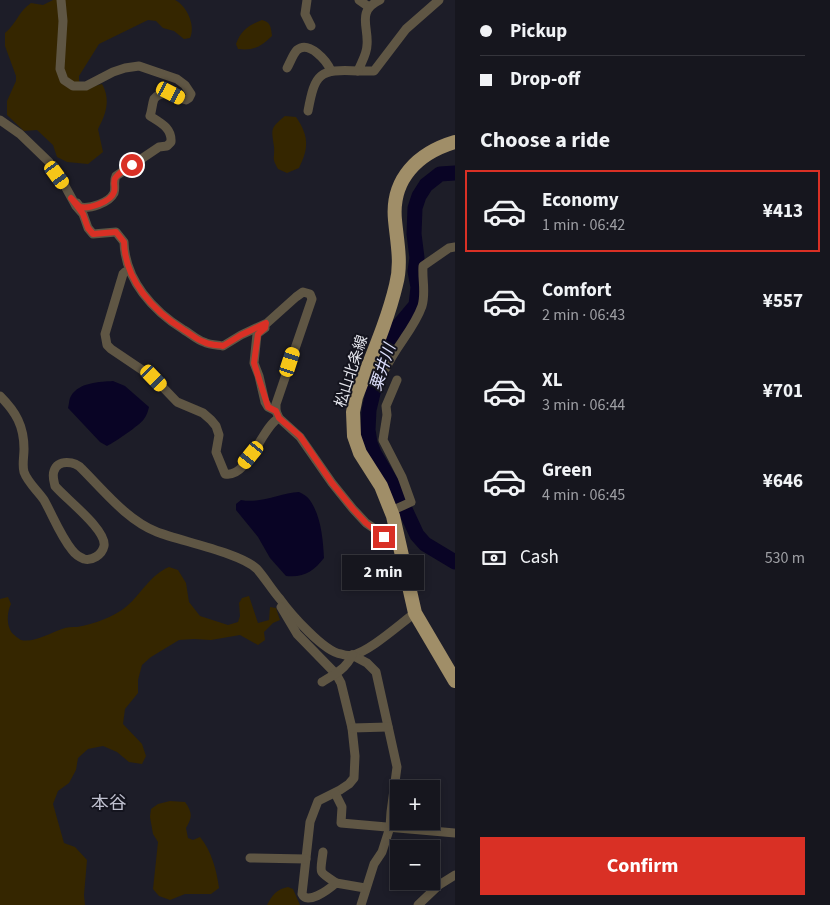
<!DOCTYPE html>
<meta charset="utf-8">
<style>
body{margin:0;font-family:"Source Sans 3","Noto Sans JP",sans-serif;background:#23232b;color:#f1f3f6;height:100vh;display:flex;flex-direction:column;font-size:19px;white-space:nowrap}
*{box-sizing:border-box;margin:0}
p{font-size:16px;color:#9e9fa4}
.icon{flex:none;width:28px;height:28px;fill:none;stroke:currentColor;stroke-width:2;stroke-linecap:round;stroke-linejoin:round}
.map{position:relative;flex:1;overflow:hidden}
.sheet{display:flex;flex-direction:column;background:#16161e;width:375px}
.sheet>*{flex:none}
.guide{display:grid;align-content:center;height:110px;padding:0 25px;background:#16161e}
.fabs{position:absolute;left:390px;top:780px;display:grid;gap:10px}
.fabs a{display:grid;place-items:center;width:50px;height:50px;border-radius:0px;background:#16161e;box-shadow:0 2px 8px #0003,0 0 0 1px #35353c;font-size:25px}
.end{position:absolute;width:22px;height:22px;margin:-11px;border:6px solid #d93025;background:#fff;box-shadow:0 0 0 2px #fff}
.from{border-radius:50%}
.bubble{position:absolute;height:35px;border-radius:0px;background:#16161e;box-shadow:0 2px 8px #0003,0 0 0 1px #35353c;font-size:16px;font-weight:700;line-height:35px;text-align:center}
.car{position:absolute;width:15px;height:30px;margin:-15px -8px;border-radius:6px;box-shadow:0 0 4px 1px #0007;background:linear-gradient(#f5c518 24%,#345 0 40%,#f5c518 0 76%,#345 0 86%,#f5c518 0)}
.guide b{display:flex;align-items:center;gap:18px;height:48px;font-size:19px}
.guide b+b{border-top:1px solid #35353c}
.guide i{width:12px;height:12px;background:#f1f3f6}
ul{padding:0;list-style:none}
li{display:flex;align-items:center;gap:15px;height:82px;margin:0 10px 8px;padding:0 15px;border:2px solid transparent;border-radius:0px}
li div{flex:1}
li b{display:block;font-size:19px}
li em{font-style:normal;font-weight:700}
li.current{border-color:#d93025}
li>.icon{width:45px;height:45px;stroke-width:1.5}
h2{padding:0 25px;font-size:22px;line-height:60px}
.pay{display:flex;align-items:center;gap:12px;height:55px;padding:0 25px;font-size:19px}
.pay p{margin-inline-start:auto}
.cta{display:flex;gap:10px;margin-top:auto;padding:10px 25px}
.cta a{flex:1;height:58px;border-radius:0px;background:#d93025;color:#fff;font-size:20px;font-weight:700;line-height:58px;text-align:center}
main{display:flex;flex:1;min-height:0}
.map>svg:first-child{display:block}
.green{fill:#352600}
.water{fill:#090425}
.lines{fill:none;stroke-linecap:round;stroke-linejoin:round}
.river{stroke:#090425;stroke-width:15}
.street{stroke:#5f5644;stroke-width:9}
.primary{stroke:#a08e68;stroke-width:14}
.route{stroke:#d93025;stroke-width:6}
.labels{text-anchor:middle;stroke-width:4;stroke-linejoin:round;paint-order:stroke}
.street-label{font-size:15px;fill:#e5e6ed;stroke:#14141e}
.water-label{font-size:16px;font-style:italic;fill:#dee0fd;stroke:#14141e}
.quarter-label{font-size:18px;fill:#bebfce;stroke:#14141e}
</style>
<main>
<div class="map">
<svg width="455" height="905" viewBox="0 0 455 905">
<rect width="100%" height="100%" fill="#1d1d28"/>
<!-- green -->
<g class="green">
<path d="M53 0H175C187 6 196 26 190 38L184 39 174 31 163 28 156 21 148 20 99 44 79 76V81L87 88 102 84C111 100 106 114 98 129L103 152 88 164 67 162 57 157 53 145 37 130 24 131 7 115V101L16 81V76L5 46V33C17 23 18 12 31 3L43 5Z"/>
<path d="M262 20C271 22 271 28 272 36 261 47 253 51 238 49L236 44C241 30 249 25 262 20Z"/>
<path d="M285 116 296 117C309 136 309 148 299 168L287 173 278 169C271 156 275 160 274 147 272 129 269 129 285 116Z"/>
<path d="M169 567 178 570 186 583 189 602 200 616 228 625 238 622 240 616 239 603 242 598 249 596 258 623 269 620 270 607 276 608 280 620 273 623 264 632 265 640 258 645 240 635 211 640 194 639 179 640 151 657 142 665 138 680V693L125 709 123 724 142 744 146 756 142 764 129 762 117 752 103 746 88 749 78 758 76 770 69 783 58 791 53 804 64 843 75 847 87 860 84 895 85 905H0V599L8 597 11 604C7 612 6 625 12 633 14 635 19 639 21 640 34 643 50 633 62 629 67 627 72 627 77 627 94 624 114 617 127 606 142 593 150 575 169 567Z"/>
<path d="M170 801 185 802C193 813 192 818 186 828L188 838 193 840 200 837C211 850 217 871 219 888L211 894H185L170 900 159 896 153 889 158 842 153 834 150 817 151 809 158 804Z"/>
<path d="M288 887 293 889 300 905H267C272 895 277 889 288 887Z"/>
</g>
<!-- water -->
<g class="water">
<path d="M113 381 125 386 149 407C148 411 147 415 144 419 140 425 115 442 107 446L100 442 68 408C69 405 69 399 71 396 79 382 100 382 113 381Z"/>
<path d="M299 492C303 494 307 496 309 499 321 515 323 539 324 558 314 571 304 578 286 576L270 558 258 537 236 510V504L241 500C261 504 280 493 299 492Z"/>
</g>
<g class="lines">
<!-- river -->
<path class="river" d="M455 173 440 174 426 185 419 196 415 208 414 234 417 258 415 271 418 287 416 305 395 330 383 355 374 389 369 410 368 430 370 443 374 453 397 492 417 535 425 544 455 562"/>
<!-- street -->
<g class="street">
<path d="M61 0 63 21 60 69 64 80 73 86H86L113 72 125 68 139 66 177 79 185 85 191 94 189 98 186 100C177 96 162 88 154 99 152 104 152 111 150 116 161 123 172 128 171 142L167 146 159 147 116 176C113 182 116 187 114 193 109 203 90 209 80 207L77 203"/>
<path d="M307 0 305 14 311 26"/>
<path d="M359 0 369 7"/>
<path d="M380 0C356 11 369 27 367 45 367 54 361 63 358 71H374L406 29 439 0"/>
<path d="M287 68C290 63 293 54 297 50 309 40 327 61 331 71"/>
<path d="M308 111C315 73 319 69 358 71"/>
<path d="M0 120 20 134 49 162 65 186 76 206 83 214 88 228 93 234 116 232 124 242C125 280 153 311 184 330 191 334 197 340 204 342 210 345 217 345 223 346L241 335 267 323 296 297 303 292 310 294 312 299 276 404V411L279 418 300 437 332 483 353 509 366 523 401 547"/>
<path d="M125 272 123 274 105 334 107 345 111 349 154 378 177 402 203 413 211 420 216 426 219 435 216 452 225 474C248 479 262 426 279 418"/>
<path d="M265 328 257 334 254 363 259 376 265 402 268 407 276 411"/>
<path d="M369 363 386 368C396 346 414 329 422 306 426 293 422 280 423 266L449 248 455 247"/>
<path d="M0 396C16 412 24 426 24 449 24 457 22 465 24 472 28 483 38 491 44 500 53 516 60 535 72 550 75 554 79 557 84 559 92 561 102 555 104 546 107 530 66 499 55 486 54 481 52 476 54 471 58 459 75 461 82 469 105 492 127 520 157 532 180 541 241 553 257 569 265 578 272 590 280 599 290 613 324 652 341 654 344 655 349 656 352 655 368 653 401 623 415 613"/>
<path d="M391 511 411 502 402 477 383 440 387 415 386 406 397 380"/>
<path d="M281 607 297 634 336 674 341 683 352 728 355 756 354 778 349 784 340 790 318 801 310 822 302 894C307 905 327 891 336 883L365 888"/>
<path d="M352 655 367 663 376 672 397 767 391 812 390 827 382 852 374 864 361 905"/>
<path d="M322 682C334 675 347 668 352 655"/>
<path d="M352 728 388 727"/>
<path d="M335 793 342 807 341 823 455 833"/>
<path d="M323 852C320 876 318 870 336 883"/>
<path d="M250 858 306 859"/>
<path d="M418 905 439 885 455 875"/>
</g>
<!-- primary -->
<path class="primary" d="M455 142C418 153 391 179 395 220 397 242 402 263 396 285 387 323 370 360 356 397L353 412 354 436 360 453 381 486 393 516 415 613 455 681"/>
</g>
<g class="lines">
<!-- route -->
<path class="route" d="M132 165C127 168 120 172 116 177 112 181 116 187 114 192 111 202 89 209 80 207L71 198 83 214 88 228 93 234 116 232 124 242C125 280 153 311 184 330 191 334 197 340 204 342 210 345 217 345 223 346L241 335 266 323 265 328 258 334 254 363 268 407 276 411 279 418 300 436 332 483 353 509 366 523 384 537"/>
</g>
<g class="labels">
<!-- street labels -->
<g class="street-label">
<text transform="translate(351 371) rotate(-72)" y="5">松山北条線</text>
</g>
<!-- water labels -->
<g class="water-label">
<text transform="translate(382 367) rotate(-72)" y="6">粟井川</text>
</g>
<!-- quarter labels -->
<g class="quarter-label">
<text x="109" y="809">本谷</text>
</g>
</g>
</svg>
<div class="fabs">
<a>+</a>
<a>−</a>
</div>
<i class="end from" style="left:132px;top:165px"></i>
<i class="end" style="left:384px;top:537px"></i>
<div class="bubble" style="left:342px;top:555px;width:82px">2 min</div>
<i class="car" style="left:171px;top:93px;rotate:117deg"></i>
<i class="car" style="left:57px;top:175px;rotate:144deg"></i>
<i class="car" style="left:290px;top:362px;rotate:18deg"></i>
<i class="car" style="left:154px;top:378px;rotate:136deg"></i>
<i class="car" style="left:251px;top:455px;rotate:219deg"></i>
</div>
<section class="sheet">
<div class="guide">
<b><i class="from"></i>Pickup</b>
<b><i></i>Drop-off</b>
</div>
<h2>Choose a ride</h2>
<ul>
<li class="current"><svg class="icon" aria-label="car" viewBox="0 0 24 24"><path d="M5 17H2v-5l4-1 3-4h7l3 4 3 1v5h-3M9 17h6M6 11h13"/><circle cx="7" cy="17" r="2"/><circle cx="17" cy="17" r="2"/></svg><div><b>Economy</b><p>1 min · 06:42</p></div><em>¥413</em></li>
<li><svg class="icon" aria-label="car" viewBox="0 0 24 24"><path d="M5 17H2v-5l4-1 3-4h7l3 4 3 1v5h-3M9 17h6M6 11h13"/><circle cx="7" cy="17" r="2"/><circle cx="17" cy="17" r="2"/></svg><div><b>Comfort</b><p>2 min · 06:43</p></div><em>¥557</em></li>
<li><svg class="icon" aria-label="car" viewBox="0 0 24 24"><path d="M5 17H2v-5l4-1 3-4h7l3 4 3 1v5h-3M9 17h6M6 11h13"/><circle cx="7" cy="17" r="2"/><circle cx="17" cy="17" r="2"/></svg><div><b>XL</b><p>3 min · 06:44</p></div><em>¥701</em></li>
<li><svg class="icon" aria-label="car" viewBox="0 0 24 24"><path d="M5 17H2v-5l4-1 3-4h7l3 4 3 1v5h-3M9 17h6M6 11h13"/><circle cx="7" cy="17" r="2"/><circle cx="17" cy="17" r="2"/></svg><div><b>Green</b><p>4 min · 06:45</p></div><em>¥646</em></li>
</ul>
<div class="pay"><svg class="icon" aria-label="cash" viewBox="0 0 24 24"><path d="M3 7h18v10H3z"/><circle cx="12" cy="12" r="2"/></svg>Cash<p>530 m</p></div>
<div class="cta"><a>Confirm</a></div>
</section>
</main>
